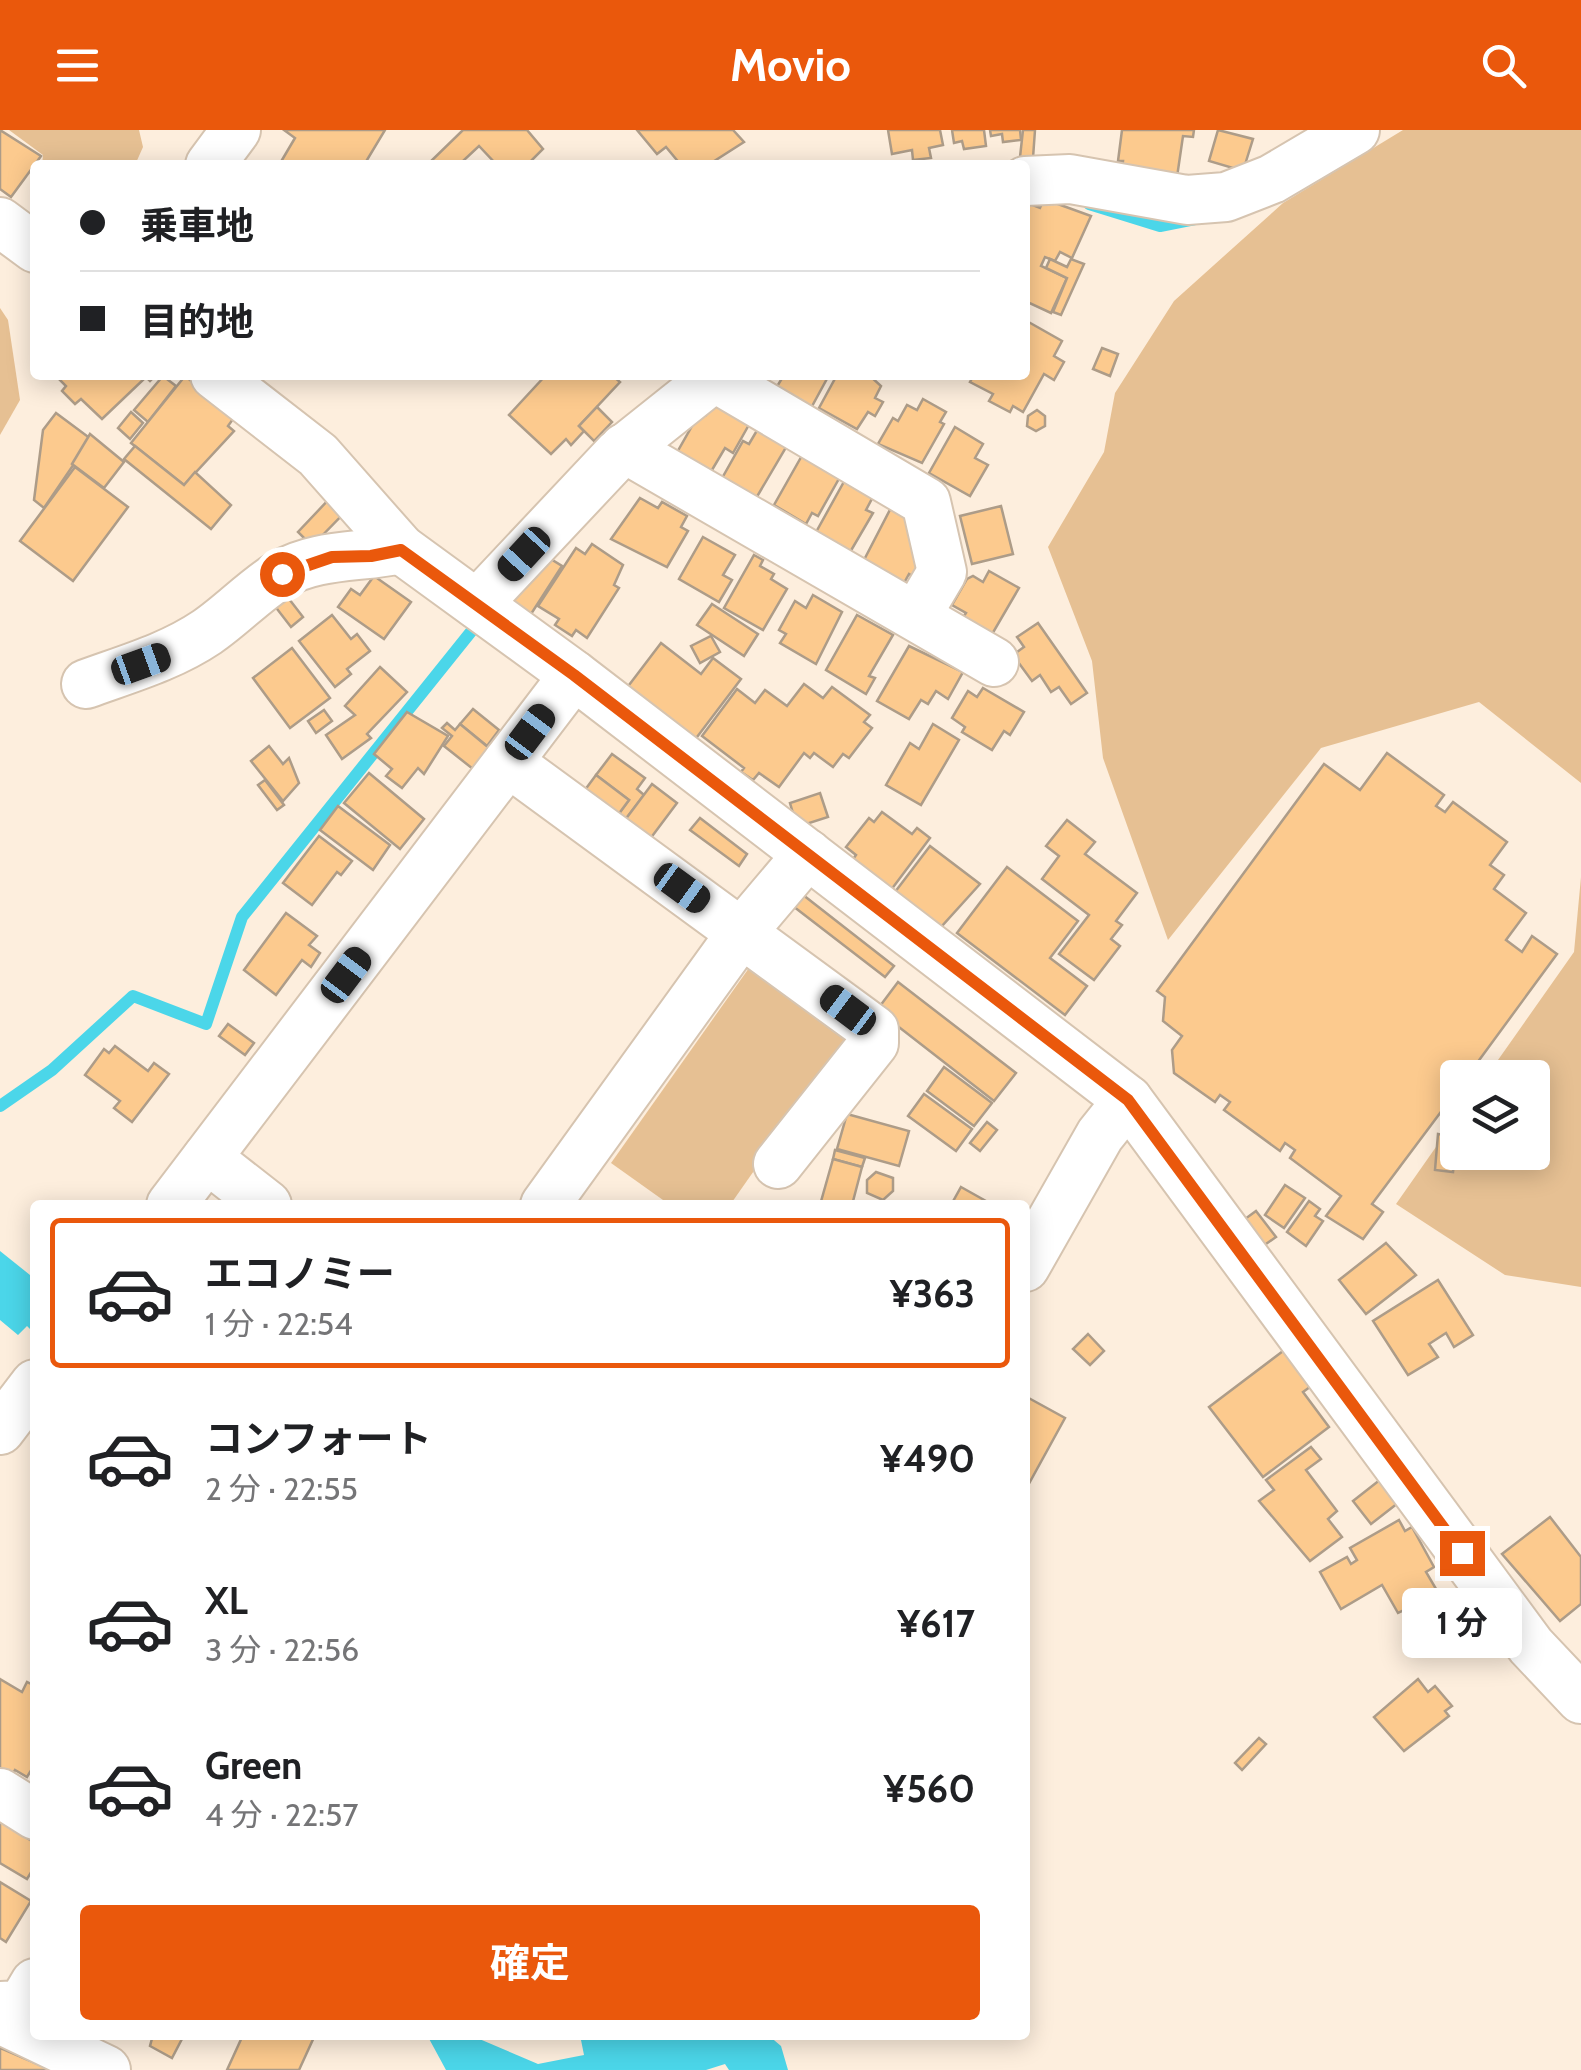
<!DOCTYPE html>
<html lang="ja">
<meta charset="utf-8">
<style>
body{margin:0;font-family:Cabin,"Noto Sans JP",sans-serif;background:#f2f2f2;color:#202124;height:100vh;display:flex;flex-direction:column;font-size:38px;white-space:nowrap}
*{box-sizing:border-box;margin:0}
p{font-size:32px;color:#757577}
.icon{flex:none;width:55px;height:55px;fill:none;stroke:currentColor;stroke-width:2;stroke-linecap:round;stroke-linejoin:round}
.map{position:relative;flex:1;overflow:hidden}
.panel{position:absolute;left:30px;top:1070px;width:1000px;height:840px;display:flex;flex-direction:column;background:#fff;border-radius:10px;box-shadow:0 5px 25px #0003}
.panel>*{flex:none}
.hud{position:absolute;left:30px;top:30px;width:1000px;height:220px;border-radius:10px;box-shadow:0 5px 25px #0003;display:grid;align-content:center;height:220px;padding:0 50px;background:#fff}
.controls{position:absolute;left:1440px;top:930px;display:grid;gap:20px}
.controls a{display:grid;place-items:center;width:110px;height:110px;border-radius:10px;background:#fff;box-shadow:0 5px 25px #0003;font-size:50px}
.end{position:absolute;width:45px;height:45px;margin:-22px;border:12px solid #ea580c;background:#fff;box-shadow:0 0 0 5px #fff}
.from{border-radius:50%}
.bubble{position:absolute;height:70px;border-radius:10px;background:#fff;box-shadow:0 5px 25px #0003;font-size:32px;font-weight:700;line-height:70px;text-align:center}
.car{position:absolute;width:30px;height:60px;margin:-30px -15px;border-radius:12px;box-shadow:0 0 8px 2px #0007;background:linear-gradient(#222 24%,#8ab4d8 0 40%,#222 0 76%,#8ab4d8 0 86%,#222 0)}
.hud b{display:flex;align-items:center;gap:35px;height:95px;font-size:38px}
.hud b+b{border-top:2px solid #e0e0e0}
.hud i{width:25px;height:25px;background:#202124}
ul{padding:18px 0 0;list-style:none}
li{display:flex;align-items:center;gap:30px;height:150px;margin:0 20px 15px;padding:0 30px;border:5px solid transparent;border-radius:10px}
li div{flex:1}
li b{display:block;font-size:38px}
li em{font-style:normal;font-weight:700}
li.current{border-color:#ea580c}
li>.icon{width:90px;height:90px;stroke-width:1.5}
.cta{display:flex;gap:20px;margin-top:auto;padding:20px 50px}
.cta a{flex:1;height:115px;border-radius:10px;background:#ea580c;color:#fff;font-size:40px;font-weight:700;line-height:115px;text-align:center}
header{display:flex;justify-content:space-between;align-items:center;height:130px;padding:0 50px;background:#ea580c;color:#fff;font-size:45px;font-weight:700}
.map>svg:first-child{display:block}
.green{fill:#e6c093}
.water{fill:#4bd6e9}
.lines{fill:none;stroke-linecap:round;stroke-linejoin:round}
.stream{stroke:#4bd6e9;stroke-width:12}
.building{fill:#fcca8e;stroke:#ad9c88;stroke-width:2.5}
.minor-casing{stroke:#d6c4b0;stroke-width:52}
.minor{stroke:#fff;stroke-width:48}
.route{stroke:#ea580c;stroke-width:12}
</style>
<header><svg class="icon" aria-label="menu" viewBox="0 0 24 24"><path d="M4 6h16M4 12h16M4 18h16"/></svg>Movio<svg class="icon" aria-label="search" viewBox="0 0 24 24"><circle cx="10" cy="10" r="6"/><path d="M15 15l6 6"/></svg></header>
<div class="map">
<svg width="1581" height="1940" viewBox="0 0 1581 1940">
<rect width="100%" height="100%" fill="#fdeedd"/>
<!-- green -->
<g class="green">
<path d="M9 0H139L143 17 135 35H42L43 25Z"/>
<path d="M1403 0H1581V653L1479 572 1321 618 1168 810 1103 628 1092 531 1048 417 1104 322 1115 263 1174 171 1283 73Z"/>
<path d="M0 178 8 190 20 270 0 305Z"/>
<path d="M1581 747V1157L1505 1145 1396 1074 1457 987 1458 1022H1532V948L1486 947 1574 822Z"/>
<path d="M749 838 847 908 730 1075H670L611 1033Z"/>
</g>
<!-- water -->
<g class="water">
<path d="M0 1121 35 1149V1204L27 1196 18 1205 0 1190Z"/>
<path d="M427 1905H470L538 1934 584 1925 580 1905H768L781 1916 788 1940H729L725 1934 706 1940H446Z"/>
</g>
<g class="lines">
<!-- stream -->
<g class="stream">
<path d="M1089 74 1160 96 1195 89"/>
<path d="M0 976 52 940 133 866 206 894 242 787 482 488"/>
</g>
</g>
<!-- building -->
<g class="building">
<path d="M0 0 41 26 11 67 0 59Z"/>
<path d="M284 0H385L364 35H279L295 8Z"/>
<path d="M463 0H527L543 19 527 35H497L479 16 464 30 469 35H427Z"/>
<path d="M637 0H733L744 12 708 35H681L666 17 657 24Z"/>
<path d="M888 0H940L943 15 929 18 931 28 913 30 912 20 892 24Z"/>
<path d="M952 0H984L986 16 964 19 962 11 954 13Z"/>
<path d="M990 0H1020L1021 10 1003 12 1002 4 991 6Z"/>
<path d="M1023 0H1035L1033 28 1020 27Z"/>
<path d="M1122 0H1194L1193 7 1183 6 1177 47 1122 39 1123 31H1118Z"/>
<path d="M1218 0 1253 9 1243 41 1209 31Z"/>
<path d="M1044 69 1091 86 1072 128 1060 122 1055 131 1045 127 1041 136 1067 148 1051 183 1025 171V72L1040 78Z"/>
<path d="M1050 129 1067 137 1071 129 1084 134 1061 185 1053 182 1067 148 1046 138Z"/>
<path d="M1025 190 1062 211 1054 226 1064 232 1054 250 1044 244 1023 282 1013 276 1010 282 989 271 993 264 970 252 974 245H1025Z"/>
<path d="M1102 218 1118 224 1110 246 1093 239Z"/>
<path d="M55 245H156L150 251 146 247 102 289 81 269 75 274 62 261 66 256Z"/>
<path d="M546 245H612L620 252 579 296 584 301 571 315 566 309 551 324 509 285Z"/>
<path d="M784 245H829L811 278 776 258Z"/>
<path d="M837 245H869L881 256 875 268 883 272 875 286 868 282 857 299 819 278Z"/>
<path d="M163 246 176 256 148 292 134 280Z"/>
<path d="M185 246 190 250 193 246 238 282 228 296 234 301 184 355 131 313Z"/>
<path d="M923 269 946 282 940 292 944 294 922 333 878 314 893 288 898 291 907 275 917 280Z"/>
<path d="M732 270 755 284 733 323 725 318 709 345 675 326 700 282 706 285 713 274 725 281Z"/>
<path d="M597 277 612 292 594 311 579 296Z"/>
<path d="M1037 280 1045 286V296L1036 301 1027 296 1028 286Z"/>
<path d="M131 282 143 293 130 309 118 298Z"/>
<path d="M56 283 91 309 44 378 34 370 43 300Z"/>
<path d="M759 297 788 314 755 370 721 350 743 311 749 314Z"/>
<path d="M955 297 983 314 975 328 988 335 970 366 929 343Z"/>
<path d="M90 304 124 332 104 358 72 334Z"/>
<path d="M135 316 184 355 195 342 231 375 211 399 124 329Z"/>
<path d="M804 322 845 338 818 386 812 383 806 394 774 375Z"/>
<path d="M75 337 128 377 73 451 20 411Z"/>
<path d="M846 348 876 361 866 380 873 383 849 424 815 404Z"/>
<path d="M332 366 347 380 312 416 298 402Z"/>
<path d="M640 368 658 378 662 372 687 386 681 397 688 401 667 437 611 409Z"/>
<path d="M895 370 918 382 928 423 914 447 909 444 904 453 864 430Z"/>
<path d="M1001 376 1013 424 972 434 960 386Z"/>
<path d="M703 407 735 425 723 445 732 450 719 472 679 449Z"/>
<path d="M592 414 623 435 614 455 619 458 587 508 576 500 572 506 555 495 559 489 538 476 576 418 585 424Z"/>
<path d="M541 423 562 436 531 484 510 471Z"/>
<path d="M754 425 763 430 760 436 774 444 771 449 787 459 763 500 724 478Z"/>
<path d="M989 441 1019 458 991 506 962 489 966 483 952 475 967 449 973 446 983 452Z"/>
<path d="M374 446 411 472 384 509 338 477 351 459 360 465Z"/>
<path d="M286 465 303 487 291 497 274 475Z"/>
<path d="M813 465 842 482 816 534 780 513 786 504 779 500 795 471 806 478Z"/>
<path d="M712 474 758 504 744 526 697 495Z"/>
<path d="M332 485 351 509 357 504 370 521 347 539 351 544 335 557 299 511Z"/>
<path d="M857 485 893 505 869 546 875 548 866 564 826 540Z"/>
<path d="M1038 493 1087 563 1071 574 1059 557 1051 562 1040 545 1032 551 1013 525 1024 517 1017 507Z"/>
<path d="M711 506 720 522 700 533 691 516Z"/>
<path d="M661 513 701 544 713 528 741 549 694 611 626 559Z"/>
<path d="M909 516 963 542 948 569 936 561 928 574 921 570 909 589 877 571Z"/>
<path d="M292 518 330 568 290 598 253 548Z"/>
<path d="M380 537 407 562 367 604 371 608 342 629 326 605 355 585 345 576Z"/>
<path d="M804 554 823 568 832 557 870 585 864 592 872 598 849 628 843 624 833 637 814 623 810 628 804 623 779 657 759 643 753 650 741 642 744 638 702 606 737 559 755 573 765 560 787 576Z"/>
<path d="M983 558 1024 582 1010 605 1004 601 992 620 962 602 965 597 952 588 968 561 977 567Z"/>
<path d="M473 579 499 600 487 616 460 594Z"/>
<path d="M324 580 332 591 316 603 308 591Z"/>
<path d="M407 582 448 606 424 644 418 638 402 658 386 646 392 639 374 624Z"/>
<path d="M447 593 455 600 460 594 489 618 473 639 444 616 452 606 442 598Z"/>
<path d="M933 594 959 610 921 675 886 655 910 613 919 619Z"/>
<path d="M269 616 283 634 289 628 299 653 283 671 251 631Z"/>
<path d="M1387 623 1444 665 1436 676 1445 682 1453 672 1507 712 1490 735 1504 745 1494 759 1526 783 1506 810 1522 822 1532 806 1557 824 1466 948H1458V959L1372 1074 1383 1082 1363 1109 1326 1086 1341 1066 1290 1028 1295 1020 1285 1013 1280 1021 1224 980 1230 972 1220 965 1215 972 1174 943 1172 920 1182 906 1163 891 1165 867 1157 861 1324 634 1360 660Z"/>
<path d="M612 624 645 648 637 659 644 665 619 698 612 693 629 670 596 645Z"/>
<path d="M369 643 424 689 400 719 344 673Z"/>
<path d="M596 645 629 670 612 693 579 668Z"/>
<path d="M265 650 284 675 277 680 258 655Z"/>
<path d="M652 654 677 673 644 717 619 698Z"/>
<path d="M820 663 828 687 797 697 790 673Z"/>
<path d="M338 676 390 715 373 740 320 700Z"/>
<path d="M882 682 912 704 917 698 930 708 888 764 851 732 856 725 846 717 869 688 874 692Z"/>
<path d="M700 688 747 724 739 736 690 700Z"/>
<path d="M1067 690 1095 712 1085 724 1137 763 1116 791 1122 795 1111 809 1120 816 1094 850 1059 824 1089 785 1042 749 1059 726 1046 716Z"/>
<path d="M319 706 352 731 341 745 337 742 312 775 283 753Z"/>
<path d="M930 716 980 754 941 797 895 762Z"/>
<path d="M1007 737 1078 791 1050 828 1087 856 1065 885 957 803Z"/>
<path d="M798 761 894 836 885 847 789 773Z"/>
<path d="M286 783 317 806 309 815 320 823 311 837 302 830 276 865 244 840Z"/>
<path d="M898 852 1016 943 994 971 877 880Z"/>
<path d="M228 894 254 913 245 925 219 906Z"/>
<path d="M115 916 148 941 154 933 169 944 132 992 114 978 120 971 85 945 104 919 109 923Z"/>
<path d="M944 937 992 973 974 996 927 961Z"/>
<path d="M924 964 972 999 956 1021 908 986Z"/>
<path d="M847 984 909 1001 899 1036 837 1019Z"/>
<path d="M987 992 997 1000 980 1021 970 1013Z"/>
<path d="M1438 1004 1457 1007 1453 1042 1435 1040Z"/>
<path d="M835 1020 865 1028 862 1037 833 1029Z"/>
<path d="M833 1029 862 1037 852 1075H820Z"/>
<path d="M876 1042 893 1048V1061L883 1070 867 1063V1050Z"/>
<path d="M1285 1055 1305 1068 1284 1098 1265 1085Z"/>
<path d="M961 1057 993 1075H951Z"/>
<path d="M1309 1071 1320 1079 1315 1086 1323 1091 1306 1116 1287 1102Z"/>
<path d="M1256 1081 1276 1107 1263 1116 1245 1089Z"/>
<path d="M1386 1113 1416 1145 1366 1184 1339 1150Z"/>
<path d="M1438 1150 1473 1205 1454 1217 1446 1203 1429 1214 1438 1227 1408 1245 1373 1191Z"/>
<path d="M1088 1204 1104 1221 1090 1235 1073 1219Z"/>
<path d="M1287 1218 1314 1254 1303 1262 1329 1297 1263 1347 1209 1277Z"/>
<path d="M1025 1266 1065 1288 1026 1359H1025Z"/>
<path d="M1311 1317 1321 1329 1306 1340 1337 1381 1328 1389 1342 1407 1310 1431 1259 1371 1274 1360 1266 1350Z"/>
<path d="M1381 1349 1398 1373 1371 1394 1353 1371Z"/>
<path d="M1550 1387 1581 1427V1474L1560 1491 1502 1424Z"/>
<path d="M1399 1390 1405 1401 1412 1397 1434 1437 1426 1442 1439 1464 1398 1483 1382 1455 1341 1479 1320 1442 1347 1427 1351 1434 1357 1430 1350 1418Z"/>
<path d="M0 1549 22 1562 27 1552 35 1556V1634L27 1647 15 1640 11 1647 0 1640Z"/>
<path d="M1418 1549 1428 1562 1435 1556 1452 1576 1445 1581 1449 1586 1404 1621 1374 1587Z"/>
<path d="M1259 1608 1266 1614 1242 1640 1235 1633Z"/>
<path d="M0 1691 35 1713V1736L27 1749 0 1733Z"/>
<path d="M0 1752 31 1771 6 1812 0 1808Z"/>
<path d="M153 1905H184L172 1928 150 1916Z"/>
<path d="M243 1905H315L299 1940H227Z"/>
<path d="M0 1918 47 1938 46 1940H0Z"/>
</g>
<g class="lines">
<defs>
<g id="minor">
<path d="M210 35 236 0"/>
<path d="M1025 51 1070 49 1187 70 1226 67 1272 49 1355 0"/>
<path d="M0 92 35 118"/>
<path d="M215 245 318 325 401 419 574 545 1128 970 1531 1516 1581 1569"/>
<path d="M714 247 926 372 942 442 916 486"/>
<path d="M624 318 994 532"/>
<path d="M477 474 618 324 717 245"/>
<path d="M86 554C127 539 170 527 207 502 232 485 254 461 280 445 317 423 361 428 401 419"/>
<path d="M508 632 874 900V913L778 1034"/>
<path d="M207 1028 267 1075"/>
<path d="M171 1075 574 545"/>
<path d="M545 1075 742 802 808 724"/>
<path d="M1025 1137 1100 1005 1128 970"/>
<path d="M0 1300 35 1254"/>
<path d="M0 1663 35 1685"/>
<path d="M0 1876 22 1875 35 1853"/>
<path d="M0 1889 106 1940"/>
</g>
</defs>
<!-- minor casing -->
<use href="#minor" class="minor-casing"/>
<!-- minor -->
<use href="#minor" class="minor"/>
</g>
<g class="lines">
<!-- route -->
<path class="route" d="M282 444 332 427 371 426 401 420 574 545 1128 970 1462 1423"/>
</g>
</svg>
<div class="controls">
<a><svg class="icon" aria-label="layers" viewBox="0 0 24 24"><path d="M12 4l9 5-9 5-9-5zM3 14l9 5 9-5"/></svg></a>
</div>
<i class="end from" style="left:282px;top:444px"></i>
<i class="end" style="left:1462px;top:1423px"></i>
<div class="bubble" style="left:1402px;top:1458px;width:120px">1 分</div>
<i class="car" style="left:524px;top:424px;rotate:223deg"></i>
<i class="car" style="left:141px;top:534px;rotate:70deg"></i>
<i class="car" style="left:530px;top:602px;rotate:37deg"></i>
<i class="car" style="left:682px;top:758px;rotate:126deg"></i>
<i class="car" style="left:346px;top:845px;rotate:37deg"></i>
<i class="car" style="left:848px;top:880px;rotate:307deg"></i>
<div class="hud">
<b><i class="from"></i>乗車地</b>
<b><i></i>目的地</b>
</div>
<section class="panel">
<ul>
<li class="current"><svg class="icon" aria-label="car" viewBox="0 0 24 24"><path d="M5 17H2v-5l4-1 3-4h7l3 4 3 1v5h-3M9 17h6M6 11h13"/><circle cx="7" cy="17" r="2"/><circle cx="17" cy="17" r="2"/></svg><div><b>エコノミー</b><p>1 分 · 22:54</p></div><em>¥363</em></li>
<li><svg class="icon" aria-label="car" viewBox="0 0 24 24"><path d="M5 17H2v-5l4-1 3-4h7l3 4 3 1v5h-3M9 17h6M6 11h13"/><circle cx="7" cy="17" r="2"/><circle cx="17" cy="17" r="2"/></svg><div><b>コンフォート</b><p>2 分 · 22:55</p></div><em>¥490</em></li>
<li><svg class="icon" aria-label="car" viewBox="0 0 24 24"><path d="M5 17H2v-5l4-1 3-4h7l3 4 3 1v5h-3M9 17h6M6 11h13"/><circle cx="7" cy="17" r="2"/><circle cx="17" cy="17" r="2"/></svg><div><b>XL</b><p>3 分 · 22:56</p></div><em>¥617</em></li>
<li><svg class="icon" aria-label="car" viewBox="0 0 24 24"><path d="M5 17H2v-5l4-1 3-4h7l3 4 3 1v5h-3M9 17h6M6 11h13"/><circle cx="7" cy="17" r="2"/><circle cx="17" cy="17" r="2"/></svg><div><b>Green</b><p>4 分 · 22:57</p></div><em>¥560</em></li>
</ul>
<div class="cta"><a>確定</a></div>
</section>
</div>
